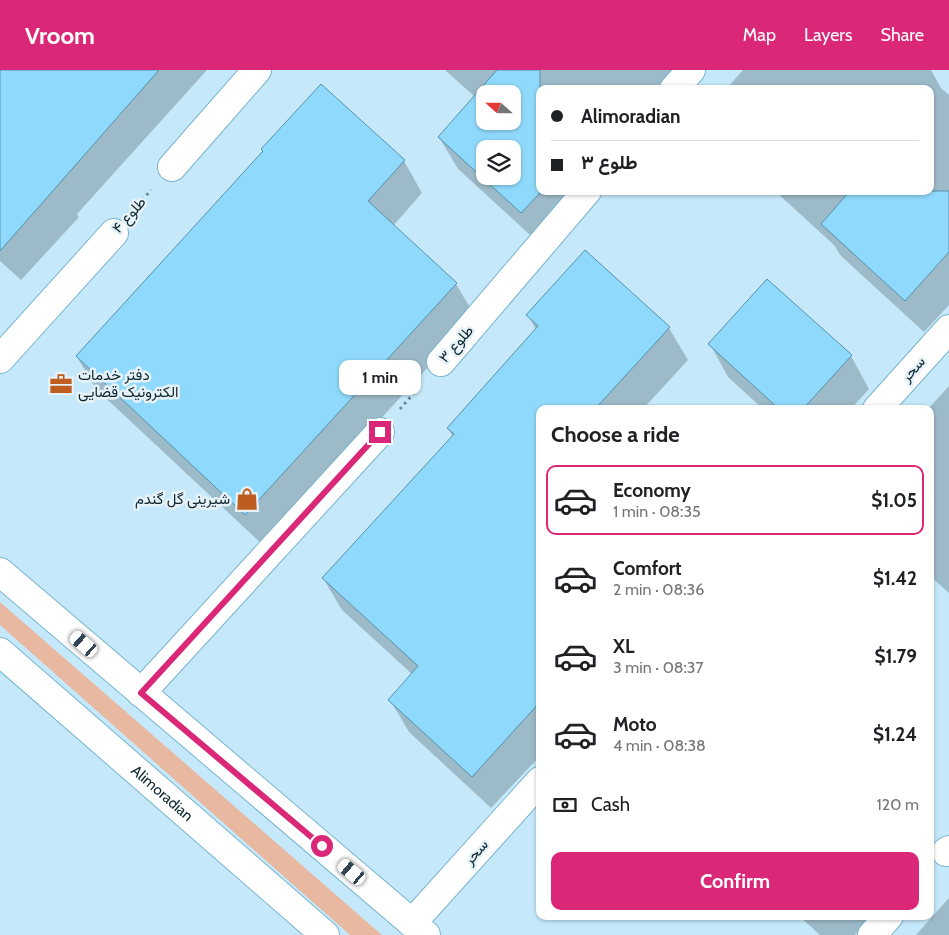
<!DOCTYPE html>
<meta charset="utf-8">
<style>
body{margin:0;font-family:Cabin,Vazirmatn,sans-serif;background:#f6f6f6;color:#202124;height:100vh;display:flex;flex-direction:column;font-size:19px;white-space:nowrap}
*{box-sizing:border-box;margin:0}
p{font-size:16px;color:#757577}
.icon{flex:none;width:28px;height:28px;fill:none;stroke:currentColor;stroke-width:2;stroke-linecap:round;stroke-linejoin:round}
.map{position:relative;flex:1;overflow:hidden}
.drawer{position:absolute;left:536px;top:335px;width:398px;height:515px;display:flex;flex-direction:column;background:#fff;border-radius:10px;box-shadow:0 1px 4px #0004}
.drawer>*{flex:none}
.banner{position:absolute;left:536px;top:15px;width:398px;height:110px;border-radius:10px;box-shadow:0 1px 4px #0004;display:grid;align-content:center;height:110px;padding:0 15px;background:#fff}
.needle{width:32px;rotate:291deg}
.controls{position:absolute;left:476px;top:15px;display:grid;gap:10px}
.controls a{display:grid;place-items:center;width:45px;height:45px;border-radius:10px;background:#fff;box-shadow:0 1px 4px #0004;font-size:25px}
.end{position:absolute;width:22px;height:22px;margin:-11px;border:6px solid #db2777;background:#fff;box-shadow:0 0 0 2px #fff}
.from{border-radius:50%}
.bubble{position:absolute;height:35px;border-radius:10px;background:#fff;box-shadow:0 1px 4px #0004;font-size:16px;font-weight:700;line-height:35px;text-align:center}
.car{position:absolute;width:15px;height:30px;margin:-15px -8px;border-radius:6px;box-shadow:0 0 4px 1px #0007;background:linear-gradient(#fff 24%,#345 0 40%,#fff 0 76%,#345 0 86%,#fff 0)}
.banner b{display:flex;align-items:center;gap:18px;height:48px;font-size:19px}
.banner b+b{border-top:1px solid #e0e0e0}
.banner i{width:12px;height:12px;background:#202124}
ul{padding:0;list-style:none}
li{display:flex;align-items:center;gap:15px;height:70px;margin:0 10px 8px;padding:0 5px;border:2px solid transparent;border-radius:10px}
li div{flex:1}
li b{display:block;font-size:19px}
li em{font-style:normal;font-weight:700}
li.active{border-color:#db2777}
li>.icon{width:45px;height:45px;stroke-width:1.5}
h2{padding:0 15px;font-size:22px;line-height:60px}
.pay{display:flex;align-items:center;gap:12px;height:55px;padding:0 15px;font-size:19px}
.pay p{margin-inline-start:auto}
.action{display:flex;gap:10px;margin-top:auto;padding:10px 15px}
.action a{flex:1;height:58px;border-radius:10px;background:#db2777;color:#fff;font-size:20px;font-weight:700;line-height:58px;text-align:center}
header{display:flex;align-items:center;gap:30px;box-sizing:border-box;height:70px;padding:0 25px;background:#db2777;color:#fff}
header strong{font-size:24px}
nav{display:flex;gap:28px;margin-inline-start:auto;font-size:18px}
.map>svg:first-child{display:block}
.green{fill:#e8b8a1}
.shadow{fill:#0003;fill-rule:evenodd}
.building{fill:#8fdafc;stroke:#5591ab;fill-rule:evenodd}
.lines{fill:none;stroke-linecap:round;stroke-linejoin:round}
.minor-casing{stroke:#77b4cf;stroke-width:30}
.primary-casing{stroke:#77b4cf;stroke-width:30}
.path{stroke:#678693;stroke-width:3;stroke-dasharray:2.5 4;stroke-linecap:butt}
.minor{stroke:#fff;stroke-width:28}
.primary{stroke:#fff;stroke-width:28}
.route{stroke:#db2777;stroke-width:6}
.labels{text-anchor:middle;stroke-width:5;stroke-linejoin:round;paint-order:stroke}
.street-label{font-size:15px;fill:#0c2630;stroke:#e6f2f7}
.poi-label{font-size:15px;fill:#0c2630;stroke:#e6f2f7;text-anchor:start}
</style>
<header>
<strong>Vroom</strong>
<nav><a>Map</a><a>Layers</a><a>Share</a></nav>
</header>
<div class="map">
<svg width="949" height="865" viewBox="0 0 949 865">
<rect width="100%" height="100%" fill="#c5e9fa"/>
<!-- green -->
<path class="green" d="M0 532 382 865H350L0 555Z"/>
<!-- shadow -->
<g class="shadow">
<path d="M0 0H207L77 144 79 147 21 210 0 191Z"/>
<path d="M445 0H700L684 19H540V121H590L541 175 458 99 439 67 475 27ZM485 24H512V51H485ZM485 79H512V106H485Z"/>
<path d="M743 0H931L941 18 949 25V235L924 262 841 186 834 175 775 121H930V19H726Z"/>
<path d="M404 91 422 123 393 156 456 214 475 246 264 476 96 319 77 287Z"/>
<path d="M528 245 669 258 688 290 643 339H540V686L491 738 409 662 390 630 413 605 342 540 323 508 453 367 448 358 536 260Z"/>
<path d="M710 274 851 286 869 319 851 339H763L728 307Z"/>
<path d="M949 316V523L930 506V339H928Z"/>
<path d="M949 828V865H916Z"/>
<path d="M799 846H872L855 865H820Z"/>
</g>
<!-- building -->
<g class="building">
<path d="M0 0H159L0 181Z"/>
<path d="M497 0H540V123L521 143 438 67ZM485 24H512V51H485ZM485 79H512V106H485Z"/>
<path d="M321 14 405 90 368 131 457 213 245 445 76 286 263 81 261 79Z"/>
<path d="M850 121H949V182L905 231 821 154Z"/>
<path d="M585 180 670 257 595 339H540V632L472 707 388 630 418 596 322 508 454 364 447 358 538 256 526 245Z"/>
<path d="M767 209 852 285 803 339H779L708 274Z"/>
</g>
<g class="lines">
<defs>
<g id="minor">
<path d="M674 19 691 0"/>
<path d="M172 97 257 0"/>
<path d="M0 289 114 163"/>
<path d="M441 292 587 121"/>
<path d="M877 339 949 259"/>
<path d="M141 623 380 362"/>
<path d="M946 782 949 780"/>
<path d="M412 853 540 711"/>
<path d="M872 865 889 846"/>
</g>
<g id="primary">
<path d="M0 502 426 865"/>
<path id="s1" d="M0 582 325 865"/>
</g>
</defs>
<!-- minor casing -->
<use href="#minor" class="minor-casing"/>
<!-- primary casing -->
<use href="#primary" class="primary-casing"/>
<!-- path -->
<g class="path">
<path d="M134 140 151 120"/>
<path d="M400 339 421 315"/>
</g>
<!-- minor -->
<use href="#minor" class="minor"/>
<!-- primary -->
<use href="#primary" class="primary"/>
</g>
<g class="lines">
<!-- route -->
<path class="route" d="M322 776 141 623 380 362"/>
</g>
<!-- icons -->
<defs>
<symbol id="office-bare" viewBox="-9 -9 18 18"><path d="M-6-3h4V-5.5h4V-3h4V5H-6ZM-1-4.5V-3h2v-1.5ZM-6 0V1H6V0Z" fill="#bf5d20" stroke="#e6f2f7" stroke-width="2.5" paint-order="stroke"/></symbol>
<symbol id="shop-bare" viewBox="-9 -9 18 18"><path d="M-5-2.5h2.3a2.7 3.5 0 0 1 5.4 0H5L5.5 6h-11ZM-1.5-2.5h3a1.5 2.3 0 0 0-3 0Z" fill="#bf5d20" stroke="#e6f2f7" stroke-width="2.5" paint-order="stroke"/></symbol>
</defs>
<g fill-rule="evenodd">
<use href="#office-bare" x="45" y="298" width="32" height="32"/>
<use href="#shop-bare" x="231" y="413" width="32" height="32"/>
</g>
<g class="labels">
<!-- street labels -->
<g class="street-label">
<text transform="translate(129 145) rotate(-49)" y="5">طلوع ۴</text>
<text transform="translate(456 274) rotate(-49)" y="5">طلوع ۳</text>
<text transform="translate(913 299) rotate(-48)" y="5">سحر</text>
<text dy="5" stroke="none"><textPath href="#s1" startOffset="215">Alimoradian</textPath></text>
<text transform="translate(476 782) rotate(-48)" y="5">سحر</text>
</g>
<!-- poi labels -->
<g class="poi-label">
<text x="78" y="310">دفتر خدمات<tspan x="78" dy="17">الکترونیک قضایی</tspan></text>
<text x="230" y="434" text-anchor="end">شیرینی گل گندم</text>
</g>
</g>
</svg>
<div class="controls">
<a><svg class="needle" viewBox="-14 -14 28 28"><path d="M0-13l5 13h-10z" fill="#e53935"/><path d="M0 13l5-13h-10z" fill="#757577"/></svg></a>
<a><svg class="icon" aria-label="layers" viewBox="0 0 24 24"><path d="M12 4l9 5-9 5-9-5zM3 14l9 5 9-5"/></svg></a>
</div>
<i class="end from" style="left:322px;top:776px"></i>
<i class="end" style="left:380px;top:362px"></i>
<div class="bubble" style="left:339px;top:290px;width:82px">1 min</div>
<i class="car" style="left:84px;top:574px;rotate:311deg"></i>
<i class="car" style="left:352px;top:802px;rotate:310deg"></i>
<div class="banner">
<b><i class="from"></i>Alimoradian</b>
<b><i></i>طلوع ۳</b>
</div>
<section class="drawer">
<h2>Choose a ride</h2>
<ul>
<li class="active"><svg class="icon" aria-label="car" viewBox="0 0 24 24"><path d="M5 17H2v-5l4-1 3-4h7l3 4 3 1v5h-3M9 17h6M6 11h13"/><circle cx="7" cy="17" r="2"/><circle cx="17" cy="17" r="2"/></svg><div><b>Economy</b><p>1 min · 08:35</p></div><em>$1.05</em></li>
<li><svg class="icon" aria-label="car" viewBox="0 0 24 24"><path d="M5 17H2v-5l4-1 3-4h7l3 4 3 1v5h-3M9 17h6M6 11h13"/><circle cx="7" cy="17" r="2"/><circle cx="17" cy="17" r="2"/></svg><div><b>Comfort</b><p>2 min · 08:36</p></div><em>$1.42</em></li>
<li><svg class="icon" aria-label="car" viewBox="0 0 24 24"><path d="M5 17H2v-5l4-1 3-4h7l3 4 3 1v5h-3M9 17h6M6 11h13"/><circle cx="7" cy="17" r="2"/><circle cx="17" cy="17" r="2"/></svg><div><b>XL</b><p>3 min · 08:37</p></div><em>$1.79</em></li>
<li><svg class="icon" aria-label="car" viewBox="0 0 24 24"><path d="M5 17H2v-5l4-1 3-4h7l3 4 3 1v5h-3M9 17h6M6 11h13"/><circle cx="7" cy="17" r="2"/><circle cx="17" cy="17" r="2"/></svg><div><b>Moto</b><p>4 min · 08:38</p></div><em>$1.24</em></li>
</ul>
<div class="pay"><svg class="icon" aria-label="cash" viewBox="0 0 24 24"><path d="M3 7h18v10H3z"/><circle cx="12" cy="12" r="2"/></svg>Cash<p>120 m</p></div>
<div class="action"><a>Confirm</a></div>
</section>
</div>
